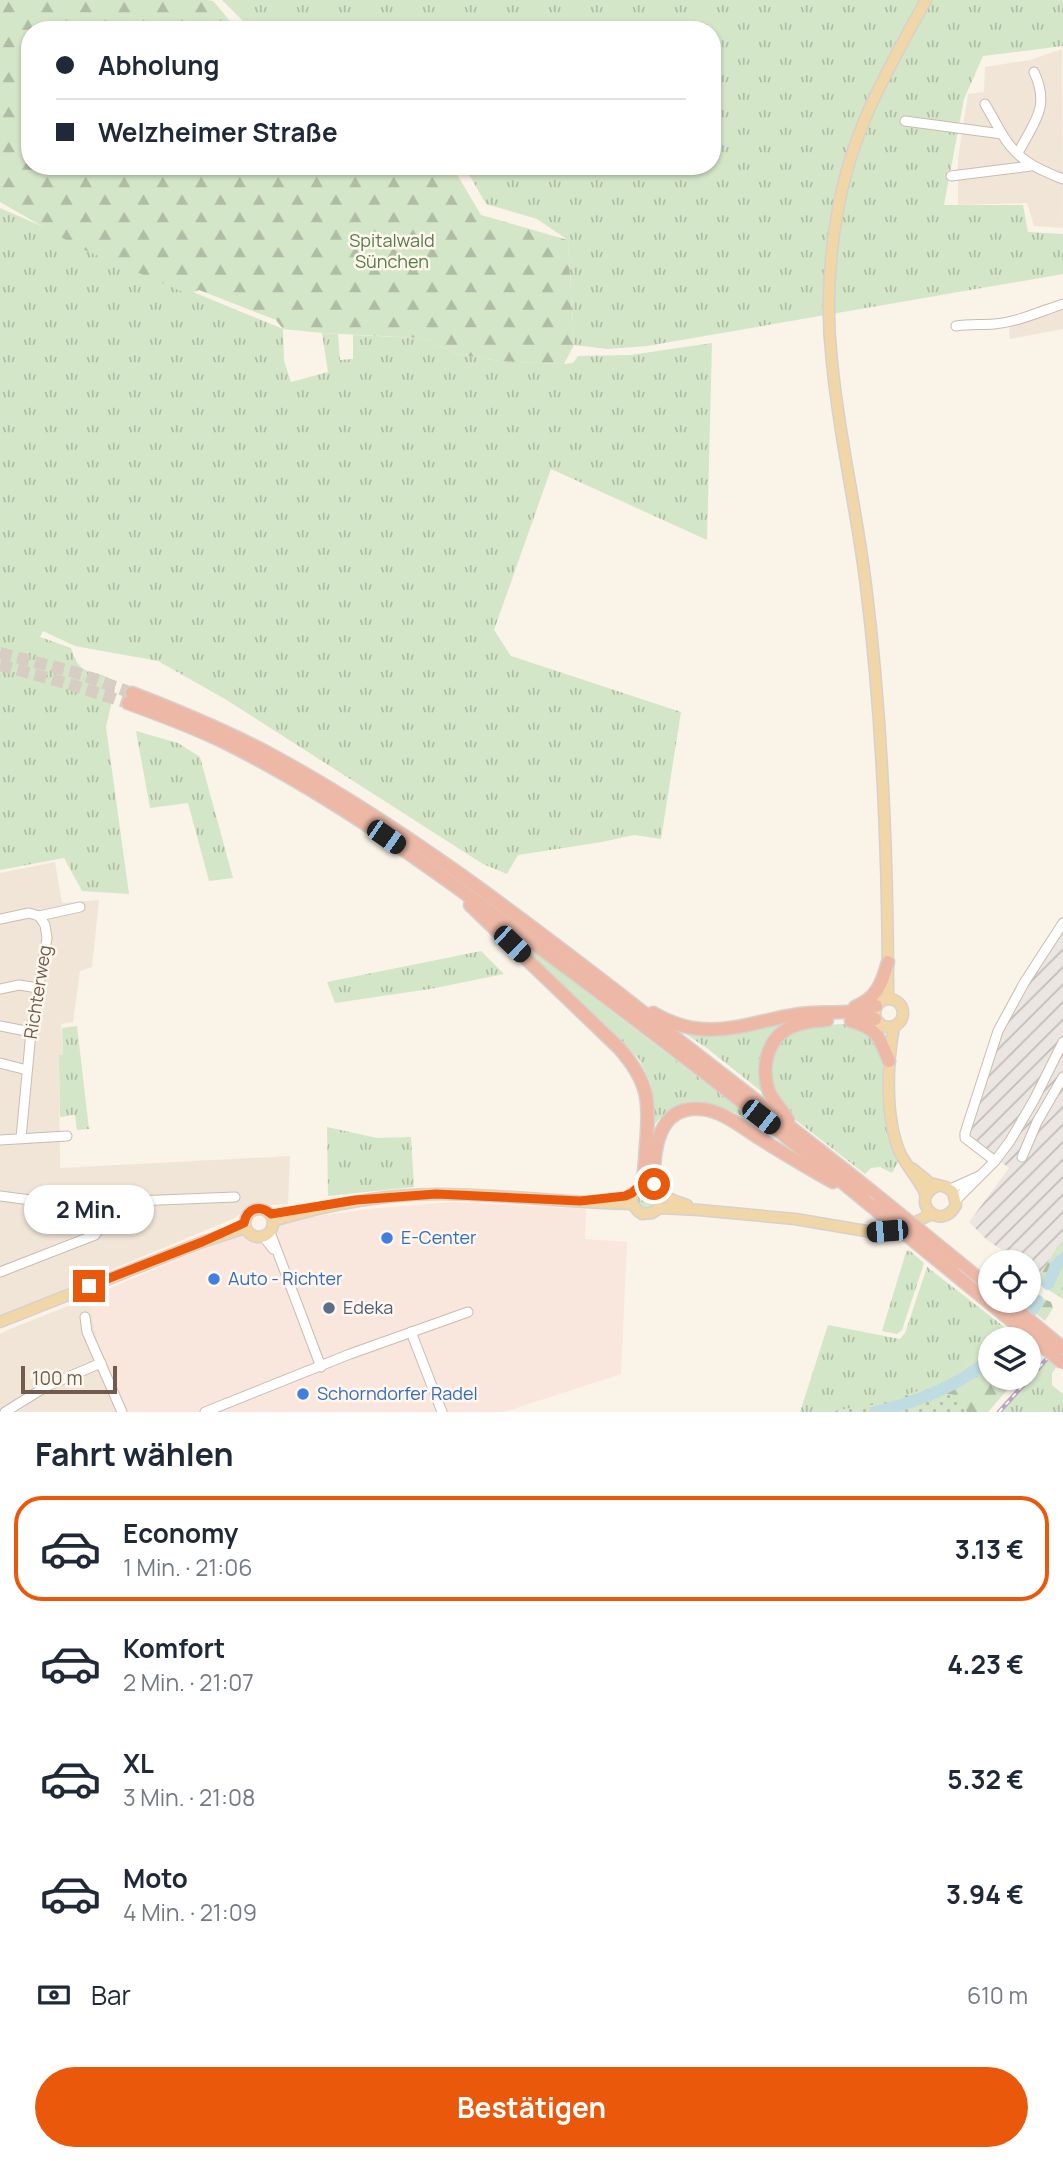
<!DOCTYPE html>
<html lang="de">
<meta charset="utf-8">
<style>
body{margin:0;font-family:Manrope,sans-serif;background:#f2f2f3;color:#1f2937;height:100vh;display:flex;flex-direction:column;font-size:26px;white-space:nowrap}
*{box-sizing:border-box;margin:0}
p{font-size:23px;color:#747a83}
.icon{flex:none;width:38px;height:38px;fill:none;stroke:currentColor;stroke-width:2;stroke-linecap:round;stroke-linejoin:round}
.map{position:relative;height:1412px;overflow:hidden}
.sheet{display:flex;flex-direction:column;background:#fff;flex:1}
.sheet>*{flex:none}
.top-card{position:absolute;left:21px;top:21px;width:700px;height:154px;border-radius:28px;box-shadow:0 2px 5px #0004;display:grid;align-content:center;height:154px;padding:0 35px;background:#fff}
.tools{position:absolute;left:978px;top:1250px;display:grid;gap:14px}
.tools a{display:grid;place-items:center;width:63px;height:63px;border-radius:50%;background:#fff;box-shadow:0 2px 5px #0004;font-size:35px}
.scale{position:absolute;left:21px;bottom:18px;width:96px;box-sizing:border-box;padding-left:7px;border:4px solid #715b4f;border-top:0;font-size:19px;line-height:24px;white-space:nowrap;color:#715b4f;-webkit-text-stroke:5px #fdf7ee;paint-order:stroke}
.end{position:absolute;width:32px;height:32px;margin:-16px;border:9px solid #ea580c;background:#fff;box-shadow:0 0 0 4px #fff}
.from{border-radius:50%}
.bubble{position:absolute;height:49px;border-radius:24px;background:#fff;box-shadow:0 2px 5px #0004;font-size:23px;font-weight:700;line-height:49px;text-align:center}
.car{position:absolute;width:21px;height:42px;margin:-21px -10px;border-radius:9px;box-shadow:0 0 5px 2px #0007;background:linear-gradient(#222 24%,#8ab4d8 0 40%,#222 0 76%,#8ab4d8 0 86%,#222 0)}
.top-card b{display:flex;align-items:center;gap:24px;height:66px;font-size:26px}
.top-card b+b{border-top:2px solid #e0e1e3}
.top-card i{width:18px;height:18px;background:#1f2937}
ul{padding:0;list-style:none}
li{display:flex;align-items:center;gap:21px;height:105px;margin:0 14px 10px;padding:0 21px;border:4px solid transparent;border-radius:28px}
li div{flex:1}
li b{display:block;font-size:26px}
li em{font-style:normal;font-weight:700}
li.current{border-color:#ea580c}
li>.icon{width:63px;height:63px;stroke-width:1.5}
h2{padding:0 35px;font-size:32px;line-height:84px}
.pay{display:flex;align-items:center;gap:18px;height:77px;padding:0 35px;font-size:26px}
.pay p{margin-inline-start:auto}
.action{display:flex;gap:14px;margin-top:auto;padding:14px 35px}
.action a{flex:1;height:80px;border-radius:42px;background:#ea580c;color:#fff;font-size:28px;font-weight:700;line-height:80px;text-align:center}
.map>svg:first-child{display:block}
.residential{fill:#f1e5d7}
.commercial{fill:#f9e6dd}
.industrial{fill:url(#industrial-furrows)}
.grass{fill:url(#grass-tufts)}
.forest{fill:url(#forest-firs)}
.park{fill:url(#park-dots)}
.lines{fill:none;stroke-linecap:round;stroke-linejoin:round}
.river{stroke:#bfdce2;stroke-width:12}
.highway-tunnel{stroke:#d8cdc2;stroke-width:12;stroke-dasharray:12 6;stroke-linecap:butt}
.minor-casing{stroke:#cbbbaf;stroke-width:11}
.major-casing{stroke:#d7d1ce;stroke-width:13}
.highway-casing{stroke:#d7d1ce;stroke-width:15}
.minor{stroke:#fff;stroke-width:9}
.major{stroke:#f1d6a8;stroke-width:10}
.highway{stroke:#edb9a6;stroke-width:12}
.rail-casing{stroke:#b6a7c3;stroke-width:4.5}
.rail{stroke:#fdf7ee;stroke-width:2;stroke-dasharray:5;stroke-linecap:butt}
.highway-bridge-casing{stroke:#d7d1ce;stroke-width:15;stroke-linecap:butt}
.highway-bridge{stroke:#edb9a6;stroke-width:12}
.route{stroke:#ea580c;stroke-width:9}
.shop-dot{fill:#3f7fe0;stroke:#fdf7ee;stroke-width:2.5}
.service-dot{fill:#5c6f8a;stroke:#fdf7ee;stroke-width:2.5}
.labels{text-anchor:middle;stroke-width:5;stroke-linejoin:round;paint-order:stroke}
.park-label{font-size:18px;fill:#597b4b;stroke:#fdf7ee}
.street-label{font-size:18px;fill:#715b4f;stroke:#fdf7ee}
.shop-label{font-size:18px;fill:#366cbe;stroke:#fdf7ee;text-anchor:start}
.service-label{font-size:18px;fill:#4e5e75;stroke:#fdf7ee;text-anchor:start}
</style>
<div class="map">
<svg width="1063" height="1412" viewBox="0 0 1063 1412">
<defs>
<pattern id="industrial-furrows" width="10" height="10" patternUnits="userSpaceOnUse" patternTransform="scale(1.75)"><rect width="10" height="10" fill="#ebe6e1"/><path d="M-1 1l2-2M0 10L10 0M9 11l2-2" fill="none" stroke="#c3bdb9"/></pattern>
<pattern id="grass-tufts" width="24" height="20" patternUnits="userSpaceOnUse" patternTransform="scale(1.75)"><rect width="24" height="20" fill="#d4e6c8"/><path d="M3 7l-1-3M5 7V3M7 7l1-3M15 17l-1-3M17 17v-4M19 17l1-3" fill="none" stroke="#b0bda5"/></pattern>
<pattern id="forest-firs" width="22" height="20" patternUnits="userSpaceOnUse" patternTransform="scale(1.75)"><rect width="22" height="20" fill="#d4e6c8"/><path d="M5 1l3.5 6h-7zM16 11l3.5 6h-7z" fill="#b0bda5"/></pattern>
<pattern id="park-dots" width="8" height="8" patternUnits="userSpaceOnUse" patternTransform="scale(1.75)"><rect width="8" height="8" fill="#d4e6c8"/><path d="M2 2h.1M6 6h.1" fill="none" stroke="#b0bda5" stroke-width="1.8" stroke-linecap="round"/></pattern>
</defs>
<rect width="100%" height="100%" fill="#faf3e8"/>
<!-- residential -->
<g class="residential">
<path d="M1062 49 1063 228 1034 226 1027 203 958 205V158L968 94 984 92 985 67 1030 60Z"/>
<path d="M1063 306V329L1010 339 1009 325Z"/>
<path d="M55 862 62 903 99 900 92 967 80 971 73 1022 61 1024 63 1055 59 1056 60 1168 290 1156 288 1204 248 1207 235 1218 89 1279 0 1321V873Z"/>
<path d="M88 1298 101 1355 127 1412H0V1334L10 1329Z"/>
</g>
<!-- commercial -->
<path class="commercial" d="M453 1202 586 1209 585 1239 627 1242 621 1374 504 1412H128L101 1355 88 1298 204 1248 285 1221 368 1209Z"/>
<!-- industrial -->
<path class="industrial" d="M1063 928V1240L1058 1245 1041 1274 1029 1267V1262H1020L987 1240 969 1222 1009 1168 967 1135 988 1061 1022 989Z"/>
<!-- grass -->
<g class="grass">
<path d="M222 0H1063V46L983 56 964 99 944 205H1023L1028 232 1063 234V274L647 346 608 349 574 345 568 240 537 219 486 204 464 166H712V30H252Z"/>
<path d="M0 208 198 294 283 329 284 361 291 382 328 372 322 333 338 334 340 360 353 359V335L422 338 457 354 499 361 564 364 573 363 578 356 630 355 712 343 707 540 551 469 494 630 511 656 681 712 661 839 634 835 602 842 518 855 507 874 483 864 225 699 158 661 75 646 43 631 40 637 71 648C81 682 95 665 116 683L106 727 129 894 82 891 64 858 0 870Z"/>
<path d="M136 731 178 743 200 757 233 878 209 881 188 803 150 808Z"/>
<path d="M495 922 763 1127C725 1108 689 1082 655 1124L651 1084 639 1059Z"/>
<path d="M481 951 504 974 430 989 335 1003 327 982Z"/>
<path d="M798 1020 771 1041 767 1096 708 1049 674 1026 711 1035 740 1034Z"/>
<path d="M846 1024 869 1030 882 1053 884 1098 899 1160 892 1173 880 1167 871 1168 865 1174 797 1121C776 1102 762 1074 777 1048 780 1042 781 1038 787 1035 805 1025 826 1025 846 1024Z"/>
<path d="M77 1026 89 1129 77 1130 75 1115 60 1117 59 1055H63L62 1028Z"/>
<path d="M327 1127 377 1138 411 1137 414 1187 328 1196Z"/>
<circle cx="647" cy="1198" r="11"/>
<path d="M909 1250 924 1263 902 1330 897 1334 882 1331 906 1252Z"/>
<path d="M927 1267 1007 1329 996 1339H990V1344L953 1379 933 1391 856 1412H800L828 1325 900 1339 905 1333Z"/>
<path d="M1049 1359 1057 1366 1052 1373V1385L1063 1394V1412H1001Z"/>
</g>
<!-- forest -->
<g class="forest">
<path d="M0 0H207L213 1 238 30H30V166H452L481 215 568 240 574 345 564 364 499 361 457 354 422 338 322 333 283 329 276 320 199 290 188 294 80 248 0 202Z"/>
<path d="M1063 1240V1299L1029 1278V1267L1041 1274 1058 1245Z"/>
<path d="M1039 1297 1051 1302 1053 1308 1045 1321 1030 1309Z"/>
<path d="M990 1344V1377H1012L1015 1381 988 1412H856L933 1391 953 1379Z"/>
</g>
<!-- park -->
<path class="park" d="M925 1389 954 1395 967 1412H830L884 1401Z"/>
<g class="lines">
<!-- river -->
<g class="river">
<path d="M1048 1284 1056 1266 1063 1259"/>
<path d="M1012 1339 1038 1301"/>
<path d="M875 1412C918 1402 957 1387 990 1359"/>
</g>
<!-- highway-tunnel -->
<g class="highway-tunnel">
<path d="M0 653 74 672 132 693"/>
<path d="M0 665 69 684 128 703"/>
</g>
<defs>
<g id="minor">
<path d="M985 104 1002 134"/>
<path d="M905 121 1002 134C1017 160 1037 169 1063 179"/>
<path d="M1018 153C1033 123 1051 108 1034 72"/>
<path d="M951 176 1031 166"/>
<path d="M956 326C969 324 981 325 994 324 1018 322 1041 311 1063 304"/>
<path d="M0 919 29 913 39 916 80 907"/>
<path d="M0 989 19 985 38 988"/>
<path d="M0 1026 31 1032"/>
<path d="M0 1063 27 1070"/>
<path d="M21 1138 31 1032 47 938 45 925 39 916"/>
<path d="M0 1140 67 1136"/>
<path d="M1022 1157 1037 1122 1063 1077"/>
<path d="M995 1161 965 1138V1133L998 1031 1024 983 1063 923"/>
<path d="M950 1189 979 1176"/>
<path d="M0 1196 61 1204 235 1197"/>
<path d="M956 1200 995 1161 1010 1141 1034 1100 1063 1042"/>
<path d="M270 1232 321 1367"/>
<path d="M263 1236 273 1249"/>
<path d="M0 1272 95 1235 102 1225V1203"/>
<path d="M85 1317 87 1332 122 1412"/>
<path d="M411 1332 442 1412"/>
<path d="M5 1412 47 1386 101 1363"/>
<path d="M205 1412 350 1354 468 1312"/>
</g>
<g id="major">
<circle cx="889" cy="1013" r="14"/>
<path d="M888 999C888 861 883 723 866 586 857 511 839 437 832 362 826 311 829 258 838 209 852 130 888 69 926 0"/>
<path d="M894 1027C887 1063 885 1118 900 1153 908 1168 919 1180 926 1195"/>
<path d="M913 1169 930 1183 946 1187 953 1192 956 1205C941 1234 907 1200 937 1186"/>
<path d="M648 1183C657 1185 656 1188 663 1194 669 1200 679 1202 687 1205"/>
<path d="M632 1193V1204L638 1211 642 1214 652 1213 660 1208 699 1210 795 1219 872 1232 897 1231 932 1214"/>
<circle cx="259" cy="1223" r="14"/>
<path d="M273 1221C327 1205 381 1194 438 1194 503 1194 567 1203 632 1204"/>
<path d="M0 1322 202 1242 245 1228"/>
</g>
<g id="highway">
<path d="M132 693C181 712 230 732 277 758 399 825 511 910 621 995 707 1063 794 1129 880 1198"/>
<path d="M128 703C161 715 194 727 226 743 340 800 442 876 544 951 653 1032 761 1115 865 1201"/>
<path d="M470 905 619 1048C649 1082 650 1101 646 1145 645 1158 645 1171 642 1183"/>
<path d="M855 1007C877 998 882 983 888 962"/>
<path d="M653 1013C707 1045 746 1022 800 1014 826 1011 852 1015 876 1006"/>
<path d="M853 1018 875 1019"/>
<path d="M851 1021C877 1028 880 1038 889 1061"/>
<path d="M788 1120C782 1110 774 1102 769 1092 761 1069 766 1040 789 1028 801 1022 814 1021 827 1020"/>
<path d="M654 1184C653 1152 657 1105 701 1109 721 1110 742 1127 759 1138 783 1153 808 1168 833 1182"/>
<path d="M960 1263 990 1288"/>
</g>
</defs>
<!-- minor casing -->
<use href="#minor" class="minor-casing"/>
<!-- major casing -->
<use href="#major" class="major-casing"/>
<!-- highway casing -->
<use href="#highway" class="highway-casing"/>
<!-- minor -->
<use href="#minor" class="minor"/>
<!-- major -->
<use href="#major" class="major"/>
<!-- highway -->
<use href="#highway" class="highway"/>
<defs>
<path id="rail" d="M999 1412 1063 1341"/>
</defs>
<!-- rail casing -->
<use href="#rail" class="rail-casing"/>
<!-- rail -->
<use href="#rail" class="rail"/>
<defs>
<g id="highway-bridge">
<path d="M880 1198 960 1263"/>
<path d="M865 1201 1063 1363"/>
<path d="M1005 1300 1063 1348"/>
</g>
</defs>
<!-- highway-bridge casing -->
<use href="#highway-bridge" class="highway-bridge-casing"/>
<!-- highway-bridge -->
<use href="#highway-bridge" class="highway-bridge"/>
</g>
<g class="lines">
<!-- route -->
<path class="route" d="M89 1286 202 1242 244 1223C247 1208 260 1204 271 1214L356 1200 436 1194 580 1201 625 1196 632 1193 642 1183 654 1184"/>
</g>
<!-- markers -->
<g class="shop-dot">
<circle cx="387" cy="1238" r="7"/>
<circle cx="214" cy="1279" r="7"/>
<circle cx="303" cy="1394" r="7"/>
</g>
<circle class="service-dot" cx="329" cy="1308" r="7"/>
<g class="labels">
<!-- park labels -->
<g class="park-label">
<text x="392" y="247">Spitalwald<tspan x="392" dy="21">Sünchen</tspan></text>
</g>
<!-- street labels -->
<g class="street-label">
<text transform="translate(38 992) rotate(-81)" y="6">Richterweg</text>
</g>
<!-- shop labels -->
<g class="shop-label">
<text x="401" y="1244">E-Center</text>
<text x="228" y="1285">Auto - Richter</text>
<text x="317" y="1400">Schorndorfer Radel</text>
</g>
<!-- service labels -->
<g class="service-label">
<text x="343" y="1314">Edeka</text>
</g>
</g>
</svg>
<div class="tools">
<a><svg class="icon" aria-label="locate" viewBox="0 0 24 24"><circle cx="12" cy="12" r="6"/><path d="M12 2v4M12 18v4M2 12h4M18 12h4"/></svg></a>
<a><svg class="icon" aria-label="layers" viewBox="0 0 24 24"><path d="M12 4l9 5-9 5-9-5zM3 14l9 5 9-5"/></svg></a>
</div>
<div class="scale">100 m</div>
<i class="end from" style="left:654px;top:1184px"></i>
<i class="end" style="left:89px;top:1286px"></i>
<div class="bubble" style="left:24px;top:1185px;width:130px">2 Min.</div>
<i class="car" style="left:386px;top:837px;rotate:125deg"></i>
<i class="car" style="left:512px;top:944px;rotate:134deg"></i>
<i class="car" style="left:761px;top:1117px;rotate:128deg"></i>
<i class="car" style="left:887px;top:1231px;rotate:265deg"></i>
<div class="top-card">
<b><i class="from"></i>Abholung</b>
<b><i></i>Welzheimer Straße</b>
</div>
</div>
<section class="sheet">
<h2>Fahrt wählen</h2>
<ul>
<li class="current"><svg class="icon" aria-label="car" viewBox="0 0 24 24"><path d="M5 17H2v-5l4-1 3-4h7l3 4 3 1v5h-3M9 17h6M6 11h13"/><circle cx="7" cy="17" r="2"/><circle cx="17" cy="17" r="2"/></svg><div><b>Economy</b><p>1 Min. · 21:06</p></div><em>3.13 €</em></li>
<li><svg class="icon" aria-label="car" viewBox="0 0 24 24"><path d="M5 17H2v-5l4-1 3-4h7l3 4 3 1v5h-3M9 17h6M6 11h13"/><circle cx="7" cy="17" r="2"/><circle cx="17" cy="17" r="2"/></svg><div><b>Komfort</b><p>2 Min. · 21:07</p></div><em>4.23 €</em></li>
<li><svg class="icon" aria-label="car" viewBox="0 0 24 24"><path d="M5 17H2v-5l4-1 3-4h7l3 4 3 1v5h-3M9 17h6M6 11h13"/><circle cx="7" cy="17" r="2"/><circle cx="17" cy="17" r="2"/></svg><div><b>XL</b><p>3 Min. · 21:08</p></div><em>5.32 €</em></li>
<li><svg class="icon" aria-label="car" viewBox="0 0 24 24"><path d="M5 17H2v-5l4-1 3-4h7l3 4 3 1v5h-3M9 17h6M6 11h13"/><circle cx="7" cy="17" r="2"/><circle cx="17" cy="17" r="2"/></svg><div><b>Moto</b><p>4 Min. · 21:09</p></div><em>3.94 €</em></li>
</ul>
<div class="pay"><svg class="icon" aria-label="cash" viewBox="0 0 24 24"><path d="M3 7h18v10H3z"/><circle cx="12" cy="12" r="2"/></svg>Bar<p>610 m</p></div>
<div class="action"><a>Bestätigen</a></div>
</section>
